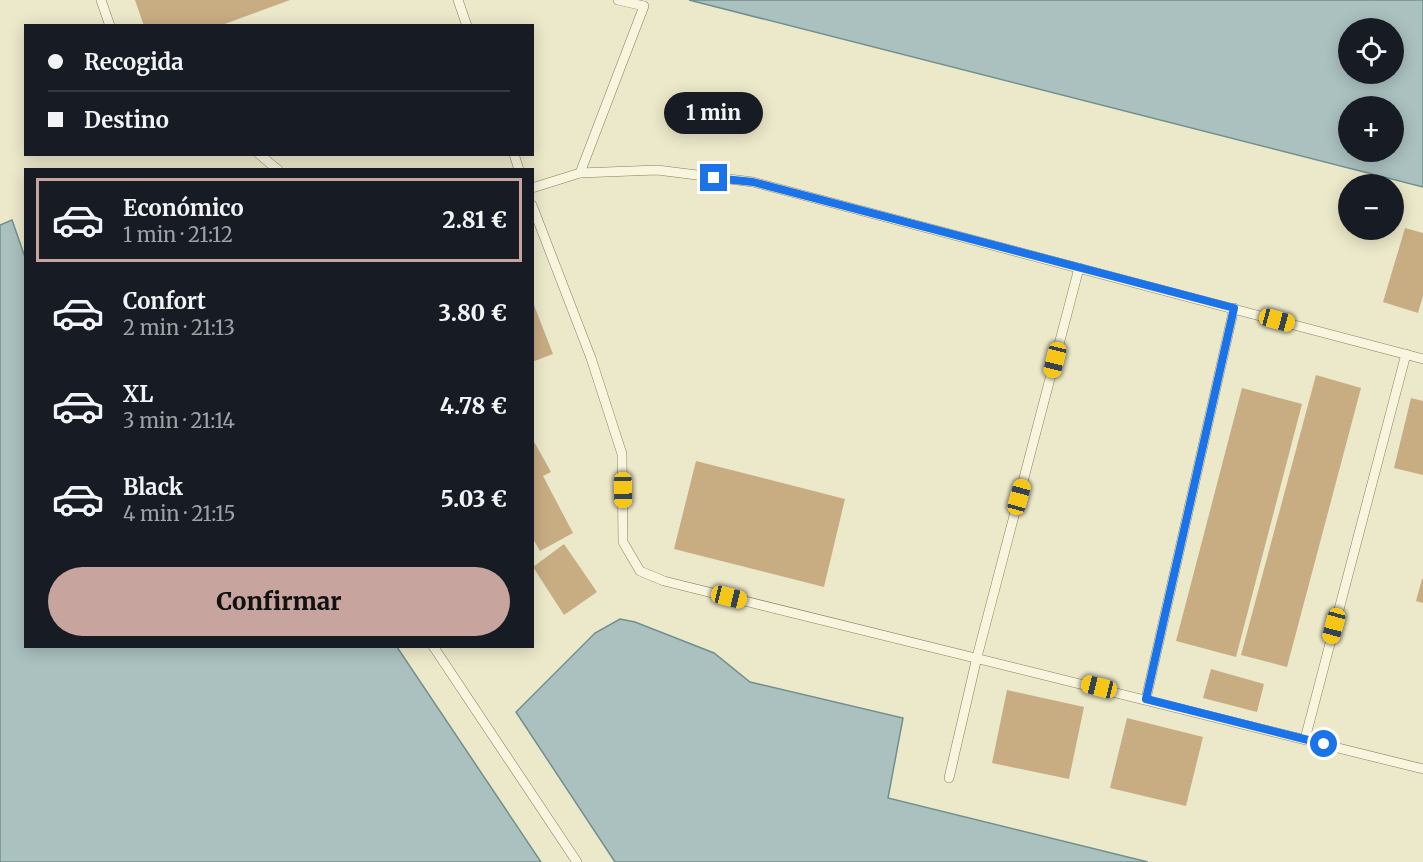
<!DOCTYPE html>
<html lang="es">
<meta charset="utf-8">
<style>
body{margin:0;font-family:Merriweather,serif;background:#242831;color:#f1f3f6;height:100vh;display:flex;flex-direction:column;font-size:22px;white-space:nowrap}
*{box-sizing:border-box;margin:0}
p{font-size:20px;color:#9ea1a6}
.icon{flex:none;width:33px;height:33px;fill:none;stroke:currentColor;stroke-width:2;stroke-linecap:round;stroke-linejoin:round}
.map{position:relative;flex:1;overflow:hidden}
.sheet{position:absolute;left:24px;top:168px;width:510px;height:480px;display:flex;flex-direction:column;background:#171b24;border-radius:0px;box-shadow:0 3px 15px #0003}
.sheet>*{flex:none}
.top-card{position:absolute;left:24px;top:24px;width:510px;height:132px;border-radius:0px;box-shadow:0 3px 15px #0003;display:grid;align-content:center;height:132px;padding:0 24px;background:#171b24}
.fabs{position:absolute;left:1338px;top:18px;display:grid;gap:12px}
.fabs a{display:grid;place-items:center;width:66px;height:66px;border-radius:50%;background:#171b24;box-shadow:0 3px 15px #0003;font-size:30px}
.end{position:absolute;width:27px;height:27px;margin:-14px;border:8px solid #1a73e8;background:#fff;box-shadow:0 0 0 3px #fff}
.from{border-radius:50%}
.bubble{position:absolute;height:42px;border-radius:21px;background:#171b24;box-shadow:0 3px 15px #0003;font-size:20px;font-weight:800;line-height:42px;text-align:center}
.car{position:absolute;width:18px;height:36px;margin:-18px -9px;border-radius:8px;box-shadow:0 0 4px 2px #0007;background:linear-gradient(#f5c518 24%,#345 0 40%,#f5c518 0 76%,#345 0 86%,#f5c518 0)}
.top-card b{display:flex;align-items:center;gap:21px;height:57px;font-size:22px}
.top-card b+b{border-top:2px solid #363941}
.top-card i{width:15px;height:15px;background:#f1f3f6}
ul{padding:10px 0 0;list-style:none}
li{display:flex;align-items:center;gap:18px;height:84px;margin:0 12px 9px;padding:0 12px;border:3px solid transparent;border-radius:0px}
li div{flex:1}
li b{display:block;font-size:22px}
li em{font-style:normal;font-weight:800}
li.on{border-color:#c7a59e}
li>.icon{width:54px;height:54px;stroke-width:1.5}
.button{display:flex;gap:12px;margin-top:auto;padding:12px 24px}
.button a{flex:1;height:69px;border-radius:36px;background:#c7a59e;color:#111;font-size:24px;font-weight:800;line-height:69px;text-align:center}
.map>svg:first-child{display:block}
.water{fill:#aac1bf;stroke:#718f8e;stroke-width:1.5;fill-rule:evenodd}
.building{fill:#c8ad83}
.lines{fill:none;stroke-linecap:round;stroke-linejoin:round}
.lane-casing{stroke:#887d5f;stroke-width:10}
.lane{stroke:#f7f5dd;stroke-width:9}
.route{stroke:#1a73e8;stroke-width:8}
</style>
<div class="map">
<svg width="1423" height="862" viewBox="0 0 1423 862">
<rect width="100%" height="100%" fill="#ece9ca"/>
<!-- water -->
<g class="water">
<path d="M689 0H1423V187ZM1348 28H1394V74H1348ZM1394 106V152H1348V106Z"/>
<path d="M12 220 26 260V646L397 647 541 862H0V225Z"/>
<path d="M620 619 635 622 714 653 750 682 903 718 888 798 1148 862H615L516 712 595 633Z"/>
</g>
<!-- building -->
<g class="building">
<path d="M135 0H290L219 26H144Z"/>
<path d="M1405 228 1423 233V296L1418 313 1383 302Z"/>
<path d="M532 300 553 354 532 362Z"/>
<path d="M1316 375 1361 388 1287 667 1241 655Z"/>
<path d="M1242 388 1302 404 1236 657 1176 641Z"/>
<path d="M1411 398 1423 401V475L1394 468Z"/>
<path d="M532 438 551 472 543 476 573 533 540 551 532 537Z"/>
<path d="M696 461 845 499 824 587 674 549Z"/>
<path d="M564 544 597 592 564 615 533 567Z"/>
<path d="M1422 579H1423V603L1416 601Z"/>
<path d="M1211 669 1264 684 1257 712 1203 698Z"/>
<path d="M1007 690 1084 707 1069 779 992 763Z"/>
<path d="M1127 718 1203 737 1186 806 1110 788Z"/>
</g>
<g class="lines">
<defs>
<g id="lane">
<path d="M101 0 110 26"/>
<path d="M458 0 467 26"/>
<path d="M259 154 278 170"/>
<path d="M514 154 519 170"/>
<path d="M580 173 644 6 618 0"/>
<path d="M532 188 580 173 657 170 753 182 1423 359"/>
<path d="M532 205 591 358 622 454 623 542 640 571 664 581 1423 769"/>
<path d="M433 646 577 862"/>
<path d="M1146 699 1234 308"/>
<path d="M1305 739 1406 354"/>
<path d="M949 778 977 657 1079 268"/>
</g>
</defs>
<!-- lane casing -->
<use href="#lane" class="lane-casing"/>
<!-- lane -->
<use href="#lane" class="lane"/>
</g>
<g class="lines">
<!-- route -->
<path class="route" d="M714 178 753 182 1234 308 1146 699 1324 744"/>
</g>
</svg>
<div class="fabs">
<a><svg class="icon" aria-label="locate" viewBox="0 0 24 24"><circle cx="12" cy="12" r="6"/><path d="M12 2v4M12 18v4M2 12h4M18 12h4"/></svg></a>
<a>+</a>
<a>−</a>
</div>
<i class="end from" style="left:1324px;top:744px"></i>
<i class="end" style="left:714px;top:178px"></i>
<div class="bubble" style="left:664px;top:92px;width:99px">1 min</div>
<i class="car" style="left:1277px;top:320px;rotate:105deg"></i>
<i class="car" style="left:1055px;top:360px;rotate:194deg"></i>
<i class="car" style="left:623px;top:490px;rotate:179deg"></i>
<i class="car" style="left:1019px;top:497px;rotate:15deg"></i>
<i class="car" style="left:729px;top:597px;rotate:104deg"></i>
<i class="car" style="left:1334px;top:626px;rotate:195deg"></i>
<i class="car" style="left:1099px;top:687px;rotate:284deg"></i>
<div class="top-card">
<b><i class="from"></i>Recogida</b>
<b><i></i>Destino</b>
</div>
<section class="sheet">
<ul>
<li class="on"><svg class="icon" aria-label="car" viewBox="0 0 24 24"><path d="M5 17H2v-5l4-1 3-4h7l3 4 3 1v5h-3M9 17h6M6 11h13"/><circle cx="7" cy="17" r="2"/><circle cx="17" cy="17" r="2"/></svg><div><b>Económico</b><p>1 min · 21:12</p></div><em>2.81 €</em></li>
<li><svg class="icon" aria-label="car" viewBox="0 0 24 24"><path d="M5 17H2v-5l4-1 3-4h7l3 4 3 1v5h-3M9 17h6M6 11h13"/><circle cx="7" cy="17" r="2"/><circle cx="17" cy="17" r="2"/></svg><div><b>Confort</b><p>2 min · 21:13</p></div><em>3.80 €</em></li>
<li><svg class="icon" aria-label="car" viewBox="0 0 24 24"><path d="M5 17H2v-5l4-1 3-4h7l3 4 3 1v5h-3M9 17h6M6 11h13"/><circle cx="7" cy="17" r="2"/><circle cx="17" cy="17" r="2"/></svg><div><b>XL</b><p>3 min · 21:14</p></div><em>4.78 €</em></li>
<li><svg class="icon" aria-label="car" viewBox="0 0 24 24"><path d="M5 17H2v-5l4-1 3-4h7l3 4 3 1v5h-3M9 17h6M6 11h13"/><circle cx="7" cy="17" r="2"/><circle cx="17" cy="17" r="2"/></svg><div><b>Black</b><p>4 min · 21:15</p></div><em>5.03 €</em></li>
</ul>
<div class="button"><a>Confirmar</a></div>
</section>
</div>
